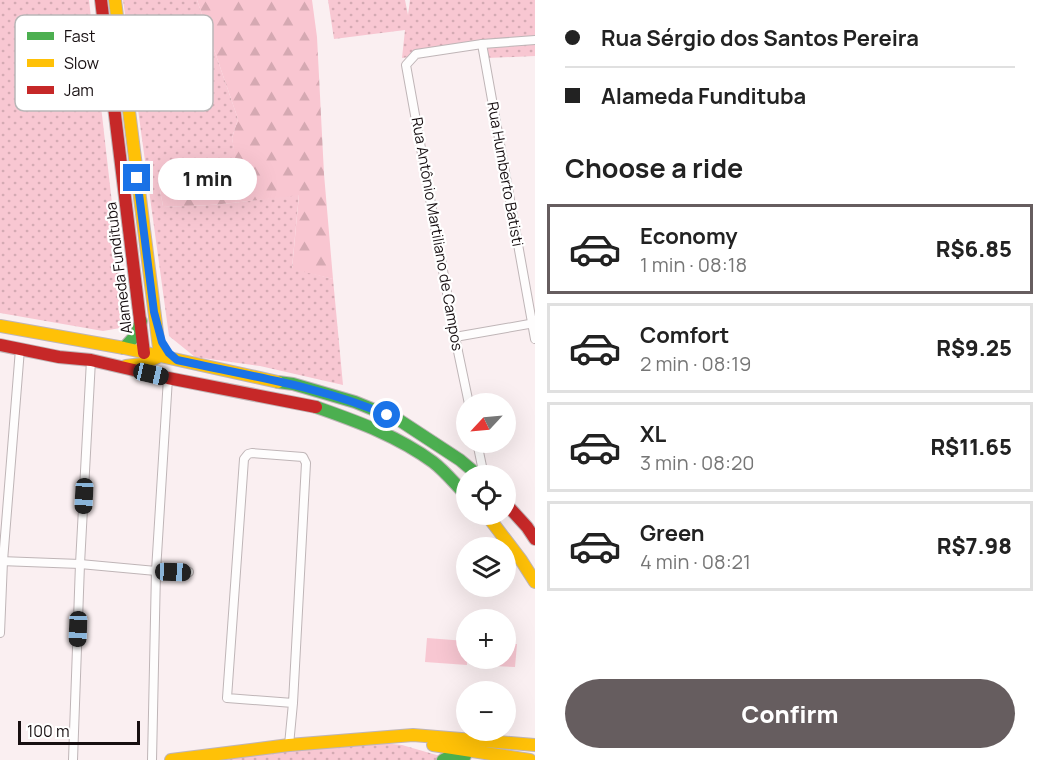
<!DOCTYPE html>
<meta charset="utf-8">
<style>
body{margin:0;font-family:Manrope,sans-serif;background:#f2f2f2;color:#222;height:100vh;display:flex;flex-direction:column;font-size:22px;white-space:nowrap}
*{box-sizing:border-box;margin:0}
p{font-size:20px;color:#767676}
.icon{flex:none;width:33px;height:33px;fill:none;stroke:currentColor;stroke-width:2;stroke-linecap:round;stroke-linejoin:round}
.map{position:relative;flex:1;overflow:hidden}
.details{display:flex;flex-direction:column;background:#fff;width:510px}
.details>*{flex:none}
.banner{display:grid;align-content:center;height:132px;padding:0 30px;background:#fff}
.needle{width:39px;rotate:244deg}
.controls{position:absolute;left:456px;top:393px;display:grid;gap:12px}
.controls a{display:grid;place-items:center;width:60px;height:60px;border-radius:50%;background:#fff;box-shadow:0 6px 24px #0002;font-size:30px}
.scale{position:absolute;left:18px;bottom:15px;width:122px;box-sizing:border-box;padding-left:6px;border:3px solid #170f11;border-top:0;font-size:16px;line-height:21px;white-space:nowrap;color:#170f11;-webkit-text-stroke:4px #fff;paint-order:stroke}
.end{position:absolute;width:27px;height:27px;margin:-14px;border:8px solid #1a73e8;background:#fff;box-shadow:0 0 0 3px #fff}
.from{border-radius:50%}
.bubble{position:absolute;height:42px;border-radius:21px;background:#fff;box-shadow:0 6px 24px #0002;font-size:20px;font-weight:800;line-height:42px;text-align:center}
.car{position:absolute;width:18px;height:36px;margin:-18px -9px;border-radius:8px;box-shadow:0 0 4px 2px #0007;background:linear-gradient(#222 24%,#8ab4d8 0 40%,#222 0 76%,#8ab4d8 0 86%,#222 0)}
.banner b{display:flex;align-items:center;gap:21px;height:57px;font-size:22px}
.banner b+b{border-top:2px solid #e0e0e0}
.banner i{width:15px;height:15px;background:#222}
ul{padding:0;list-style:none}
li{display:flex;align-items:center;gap:18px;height:90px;margin:0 12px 9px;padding:0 18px;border:3px solid #e0e0e0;border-radius:0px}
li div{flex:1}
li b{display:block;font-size:22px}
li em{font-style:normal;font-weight:800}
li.current{border-color:#665d5f}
li>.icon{width:54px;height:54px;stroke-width:1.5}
h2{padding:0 30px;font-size:27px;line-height:72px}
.cta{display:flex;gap:12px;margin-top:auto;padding:12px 30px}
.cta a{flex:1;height:69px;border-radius:36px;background:#665d5f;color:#fff;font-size:24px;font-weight:800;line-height:69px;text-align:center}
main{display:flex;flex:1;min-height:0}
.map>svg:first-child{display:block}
.grass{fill:url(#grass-dots)}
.forest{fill:url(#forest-firs)}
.pitch{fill:#f8c7d2}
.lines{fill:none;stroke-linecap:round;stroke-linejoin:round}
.street-casing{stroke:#bfb5b7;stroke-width:10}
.fast-casing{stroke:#bfb5b7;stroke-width:14}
.slow-casing{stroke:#bfb5b7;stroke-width:14}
.jam-casing{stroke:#bfb5b7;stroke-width:14}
.street{stroke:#fefdfd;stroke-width:8}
.fast{stroke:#4caf50;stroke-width:12}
.slow{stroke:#ffc107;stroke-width:12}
.jam{stroke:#c62828;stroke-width:12}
.route{stroke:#1a73e8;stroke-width:8}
.labels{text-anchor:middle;stroke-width:4.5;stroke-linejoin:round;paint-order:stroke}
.street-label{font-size:15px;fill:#170f11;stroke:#fff}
.key{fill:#fff;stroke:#b9b7b8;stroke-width:1.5}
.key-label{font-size:16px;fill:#170f11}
</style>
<main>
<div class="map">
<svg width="535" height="760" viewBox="0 0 535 760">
<defs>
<pattern id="grass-dots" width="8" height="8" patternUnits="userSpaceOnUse" patternTransform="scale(1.5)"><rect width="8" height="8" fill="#f8c7d2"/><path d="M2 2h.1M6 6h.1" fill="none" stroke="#d4aab3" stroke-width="1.8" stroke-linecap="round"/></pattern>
<pattern id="forest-firs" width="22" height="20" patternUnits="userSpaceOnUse" patternTransform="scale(1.5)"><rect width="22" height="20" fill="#f9c6d1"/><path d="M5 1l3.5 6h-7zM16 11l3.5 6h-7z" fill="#d5a9b2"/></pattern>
</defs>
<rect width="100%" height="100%" fill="#faeff1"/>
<!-- grass -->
<g class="grass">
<path d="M0 0H89L126 327 103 331 0 313Z"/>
<path d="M123 0H197L238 119 232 138 239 176 158 180 163 206C209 208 254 200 299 194L292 268 333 279 343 385 260 366 195 357 169 336Z"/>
<path d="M328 0H405L408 15 410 0H535V40L402 58 405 30 334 39Z"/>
<path d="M535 42V56L487 58 486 48Z"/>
<path d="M371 744H392L402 745 440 756 437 760H205L281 751Z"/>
</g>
<!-- forest -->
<path class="forest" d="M197 0H312L317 37 324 174 333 279 292 269 299 195C254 200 209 208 163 206L158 180 238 176 232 138 238 119Z"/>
<!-- pitch -->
<g class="pitch">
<path d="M427 638 466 641 467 665 425 662Z"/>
<path d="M506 644H517L515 667 472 665V659L506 658Z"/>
</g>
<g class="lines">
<defs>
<g id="street">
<path d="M482 44 535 339"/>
<path d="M455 337 535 323"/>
<path d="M469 404 455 337 406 65 416 54 482 44 535 40"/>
<path d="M477 442 484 476"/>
<path d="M0 561 80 564 156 571 189 572"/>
<path d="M0 633 3 561 20 349"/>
<path d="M289 745 293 703 306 463 303 457 252 453 248 454 244 459 227 698 293 703"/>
<path d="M73 760 80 564 91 360"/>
<path d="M152 760 156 571 168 378"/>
</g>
<g id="fast">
<path d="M124 348 136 335 141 321"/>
<path d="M278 382 293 384 355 402 399 420 460 460 479 476"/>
<path d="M316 407C358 422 396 435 433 462 445 471 455 484 466 495"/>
<path d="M443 760 449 757 465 756"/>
</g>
<g id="slow">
<path d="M115 0 160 356 142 364 126 366"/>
<path d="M0 326 124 348 278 382"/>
<path d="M486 514 521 560 535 582"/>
<path d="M433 745 530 760"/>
<path d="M171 760 289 745 413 735 535 745"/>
</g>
<g id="jam">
<path d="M101 0 144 353"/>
<path d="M0 345 59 357 91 360 168 378 316 407"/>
<path d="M506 504 527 527 535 539"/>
</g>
</defs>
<!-- street casing -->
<use href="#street" class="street-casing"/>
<!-- fast casing -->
<use href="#fast" class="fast-casing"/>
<!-- slow casing -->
<use href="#slow" class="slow-casing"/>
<!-- jam casing -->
<use href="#jam" class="jam-casing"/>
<!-- street -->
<use href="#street" class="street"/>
<!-- fast -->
<use href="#fast" class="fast"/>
<!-- slow -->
<use href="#slow" class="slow"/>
<!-- jam -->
<use href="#jam" class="jam"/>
</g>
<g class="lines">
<!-- route -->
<path class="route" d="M137 178 154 312 162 342 169 353 177 360C248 376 321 386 387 415"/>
</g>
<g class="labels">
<!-- street labels -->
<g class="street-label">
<text transform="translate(505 174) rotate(80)" y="5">Rua Humberto Batisti</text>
<text transform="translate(437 234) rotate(80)" y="5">Rua Antônio Martiliano de Campos</text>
<text transform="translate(119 268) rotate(-97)" y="5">Alameda Fundituba</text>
</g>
</g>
<!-- legend -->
<rect x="15" y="15" width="198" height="96" rx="9" class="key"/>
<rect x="27" y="32" width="27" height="8" fill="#4caf50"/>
<rect x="27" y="59" width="27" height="8" fill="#ffc107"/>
<rect x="27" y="86" width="27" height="8" fill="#c62828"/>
<g class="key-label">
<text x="64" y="42">Fast</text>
<text x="64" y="69">Slow</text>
<text x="64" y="96">Jam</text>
</g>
</svg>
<div class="controls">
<a><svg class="needle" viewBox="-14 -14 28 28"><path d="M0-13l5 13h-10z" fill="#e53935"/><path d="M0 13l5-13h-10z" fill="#767676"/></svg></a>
<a><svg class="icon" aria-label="locate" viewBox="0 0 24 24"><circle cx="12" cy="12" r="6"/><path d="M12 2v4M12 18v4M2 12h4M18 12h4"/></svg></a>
<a><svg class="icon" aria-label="layers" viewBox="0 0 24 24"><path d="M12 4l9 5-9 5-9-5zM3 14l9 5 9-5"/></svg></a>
<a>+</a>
<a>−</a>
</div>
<div class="scale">100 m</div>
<i class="end from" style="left:387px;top:415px"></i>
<i class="end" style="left:137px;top:178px"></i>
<div class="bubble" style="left:158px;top:158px;width:99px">1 min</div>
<i class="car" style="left:151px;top:374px;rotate:103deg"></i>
<i class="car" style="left:84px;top:496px;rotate:183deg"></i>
<i class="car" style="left:173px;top:572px;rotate:92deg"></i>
<i class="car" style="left:78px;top:629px;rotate:182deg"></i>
</div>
<section class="details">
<div class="banner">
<b><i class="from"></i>Rua Sérgio dos Santos Pereira</b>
<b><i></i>Alameda Fundituba</b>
</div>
<h2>Choose a ride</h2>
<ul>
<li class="current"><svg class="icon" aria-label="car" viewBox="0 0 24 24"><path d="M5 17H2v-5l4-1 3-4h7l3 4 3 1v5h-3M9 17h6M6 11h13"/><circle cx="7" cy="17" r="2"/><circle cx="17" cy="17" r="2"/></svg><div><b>Economy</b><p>1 min · 08:18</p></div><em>R$6.85</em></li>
<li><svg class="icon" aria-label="car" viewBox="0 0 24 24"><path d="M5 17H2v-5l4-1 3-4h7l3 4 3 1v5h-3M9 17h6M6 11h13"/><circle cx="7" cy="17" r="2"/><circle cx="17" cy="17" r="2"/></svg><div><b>Comfort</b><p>2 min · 08:19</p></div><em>R$9.25</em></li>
<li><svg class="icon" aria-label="car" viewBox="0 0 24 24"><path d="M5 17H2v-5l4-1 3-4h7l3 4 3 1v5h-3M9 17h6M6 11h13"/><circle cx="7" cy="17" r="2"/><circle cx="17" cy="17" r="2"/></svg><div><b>XL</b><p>3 min · 08:20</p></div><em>R$11.65</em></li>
<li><svg class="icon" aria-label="car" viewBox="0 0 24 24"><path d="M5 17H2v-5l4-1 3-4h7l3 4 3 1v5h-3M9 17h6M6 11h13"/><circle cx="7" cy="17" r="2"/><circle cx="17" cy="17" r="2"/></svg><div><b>Green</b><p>4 min · 08:21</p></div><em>R$7.98</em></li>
</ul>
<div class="cta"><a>Confirm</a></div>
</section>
</main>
